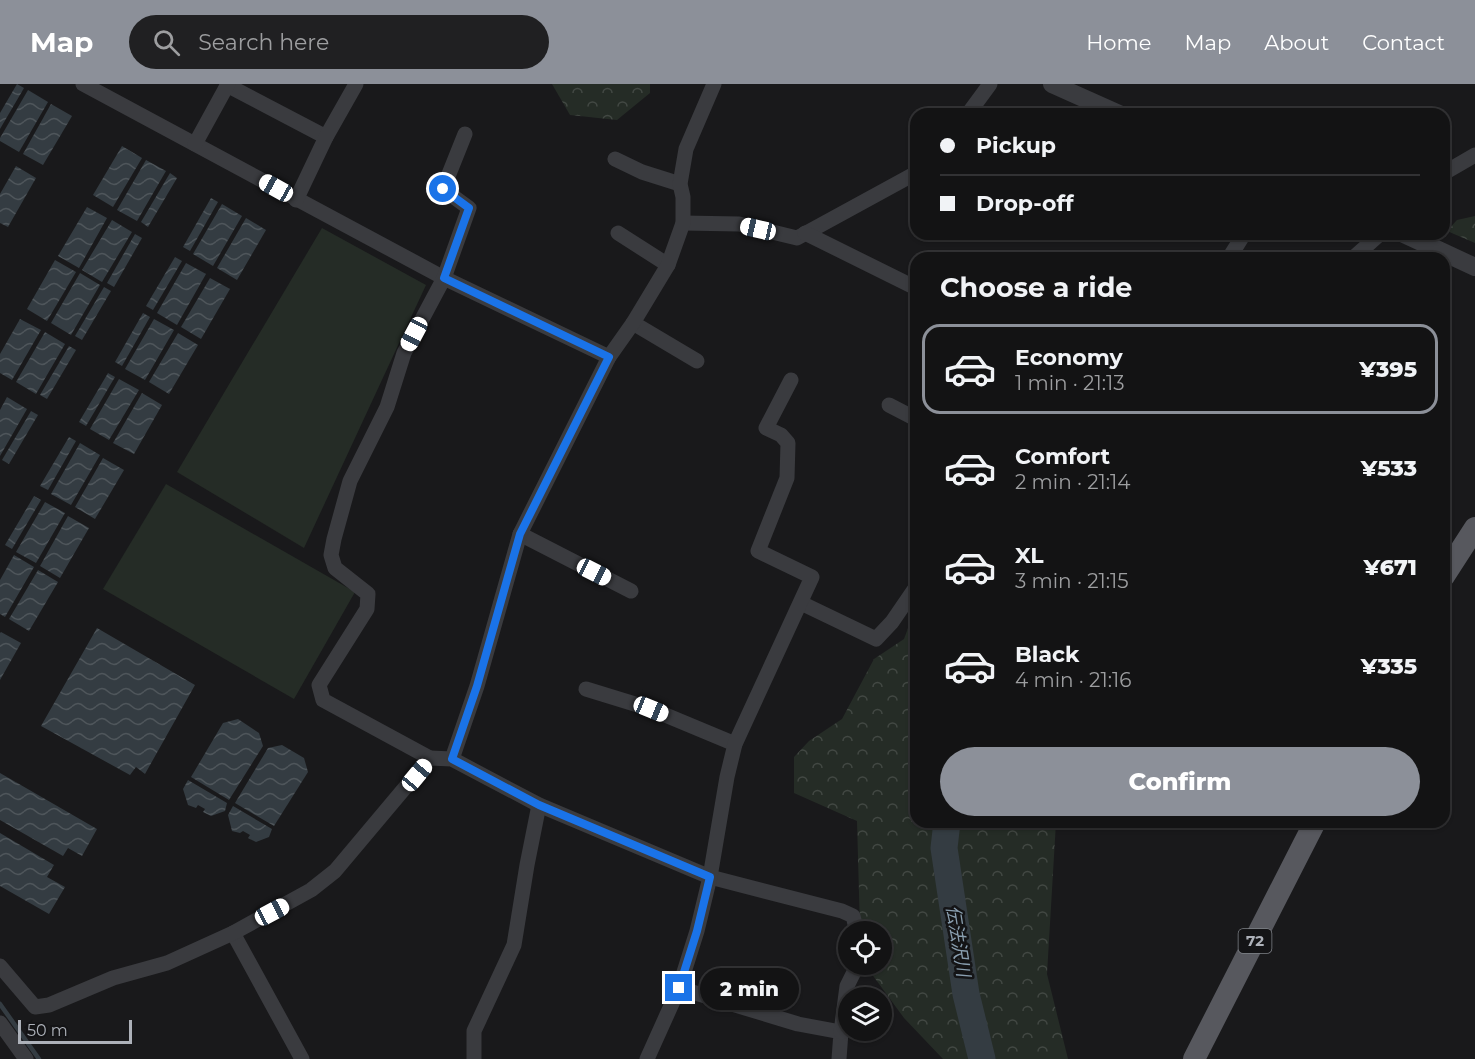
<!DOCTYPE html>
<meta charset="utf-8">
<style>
body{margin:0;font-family:Montserrat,"Noto Sans JP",sans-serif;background:#202022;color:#f1f3f6;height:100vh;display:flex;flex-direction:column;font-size:22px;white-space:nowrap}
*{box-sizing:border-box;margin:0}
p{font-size:20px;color:#9d9ea0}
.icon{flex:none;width:33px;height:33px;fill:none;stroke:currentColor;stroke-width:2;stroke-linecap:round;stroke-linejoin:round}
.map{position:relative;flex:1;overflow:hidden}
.details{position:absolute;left:910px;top:168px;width:540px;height:576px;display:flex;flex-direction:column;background:#131314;border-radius:18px;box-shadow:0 2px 4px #0004,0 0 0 2px #323234}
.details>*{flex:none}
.guide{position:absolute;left:910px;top:24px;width:540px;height:132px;border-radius:18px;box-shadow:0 2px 4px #0004,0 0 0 2px #323234;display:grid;align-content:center;height:132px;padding:0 30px;background:#131314}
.buttons{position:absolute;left:838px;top:837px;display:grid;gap:12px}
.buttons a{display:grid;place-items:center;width:54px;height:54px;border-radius:50%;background:#131314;box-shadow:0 2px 4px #0004,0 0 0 2px #323234;font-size:30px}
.scale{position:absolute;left:18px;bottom:15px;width:114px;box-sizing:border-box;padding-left:6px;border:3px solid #adb1b9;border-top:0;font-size:16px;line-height:21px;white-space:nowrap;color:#adb1b9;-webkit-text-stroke:4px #141416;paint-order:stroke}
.end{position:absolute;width:27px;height:27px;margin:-14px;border:8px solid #1a73e8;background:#fff;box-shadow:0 0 0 3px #fff}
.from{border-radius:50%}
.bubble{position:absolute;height:42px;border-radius:21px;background:#131314;box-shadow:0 2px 4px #0004,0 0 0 2px #323234;font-size:20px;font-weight:800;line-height:42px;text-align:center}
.car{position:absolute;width:18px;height:36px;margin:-18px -9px;border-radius:8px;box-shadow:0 0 4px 2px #0007;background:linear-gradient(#fff 24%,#345 0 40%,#fff 0 76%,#345 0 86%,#fff 0)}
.guide b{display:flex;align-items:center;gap:21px;height:57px;font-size:22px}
.guide b+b{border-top:2px solid #323234}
.guide i{width:15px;height:15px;background:#f1f3f6}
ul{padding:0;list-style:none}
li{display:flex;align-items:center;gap:18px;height:90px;margin:0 12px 9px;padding:0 18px;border:3px solid transparent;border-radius:18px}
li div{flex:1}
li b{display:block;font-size:22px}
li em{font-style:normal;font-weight:800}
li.active{border-color:#8c9099}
li>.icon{width:54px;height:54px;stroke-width:1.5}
h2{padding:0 30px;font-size:27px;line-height:72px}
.button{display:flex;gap:12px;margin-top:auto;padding:12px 30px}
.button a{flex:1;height:69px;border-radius:36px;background:#8c9099;color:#fff;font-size:24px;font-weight:800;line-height:69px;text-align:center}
header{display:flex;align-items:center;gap:36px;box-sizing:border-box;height:84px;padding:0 30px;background:#8c9099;color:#fff}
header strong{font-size:28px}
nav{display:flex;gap:33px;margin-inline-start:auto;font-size:21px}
.search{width:420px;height:54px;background:#202022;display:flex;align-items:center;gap:15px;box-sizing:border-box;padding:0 21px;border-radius:33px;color:#9d9ea0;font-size:22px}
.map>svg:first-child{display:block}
.green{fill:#252c26}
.forest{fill:url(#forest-crowns)}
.water{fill:url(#water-waves)}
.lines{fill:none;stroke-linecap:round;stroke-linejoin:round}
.stream{stroke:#343c42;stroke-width:4.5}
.river{stroke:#343c42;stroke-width:27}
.minor{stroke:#3a3b3f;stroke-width:15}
.tertiary{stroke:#3a3b3f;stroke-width:18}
.primary{stroke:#57585e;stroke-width:22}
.route{stroke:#1a73e8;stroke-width:8}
.labels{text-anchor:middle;stroke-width:5;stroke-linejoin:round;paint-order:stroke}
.shield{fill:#141416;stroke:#7f8288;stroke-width:1.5}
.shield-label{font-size:15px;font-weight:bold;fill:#adb1b9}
.water-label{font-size:18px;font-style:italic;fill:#899eaf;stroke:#141416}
</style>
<header>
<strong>Map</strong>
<div class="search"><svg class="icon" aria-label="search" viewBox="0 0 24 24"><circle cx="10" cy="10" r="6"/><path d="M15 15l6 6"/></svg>Search here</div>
<nav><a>Home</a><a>Map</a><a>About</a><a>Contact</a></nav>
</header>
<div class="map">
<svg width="1475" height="975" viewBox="0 0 1475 975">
<defs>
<pattern id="forest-crowns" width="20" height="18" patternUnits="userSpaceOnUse" patternTransform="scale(1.5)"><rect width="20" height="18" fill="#252c26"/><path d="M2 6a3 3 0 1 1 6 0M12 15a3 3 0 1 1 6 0" fill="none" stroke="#424843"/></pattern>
<pattern id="water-waves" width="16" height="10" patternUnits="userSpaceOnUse" patternTransform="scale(1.5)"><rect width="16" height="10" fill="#343c42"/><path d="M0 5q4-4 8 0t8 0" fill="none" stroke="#4f565b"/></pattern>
</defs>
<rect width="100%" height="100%" fill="#19191b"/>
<!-- green -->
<g class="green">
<path d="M322 144 426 201 304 464 177 388Z"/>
<path d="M166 400 355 508 294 615 103 505Z"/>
</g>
<!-- forest -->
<g class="forest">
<path d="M552 0H650V9L617 36 570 31Z"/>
<path d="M1475 132V159L1447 147 1457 136Z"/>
<path d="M916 523V738H1056L1047 890 1068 975H943L904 934 871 889 869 881 882 880V848L861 847 860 845 857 737 794 709V673L809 657 842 635 874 575 904 555Z"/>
</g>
<!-- water -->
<g class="water">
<path d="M17 0 24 4 0 45V29Z"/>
<path d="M28 6 48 18 19 68 0 57V54Z"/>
<path d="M51 20 72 32 43 81 23 70Z"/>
<path d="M122 62 142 74 113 123 93 111Z"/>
<path d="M146 76 166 87 137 137 117 126Z"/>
<path d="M16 82 36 94 8 143 0 139V110Z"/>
<path d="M170 89 177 94 148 143 141 138Z"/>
<path d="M211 114 218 118 190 167 183 163Z"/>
<path d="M222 120 242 132 213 182 193 170Z"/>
<path d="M87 123 107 134 79 184 58 172Z"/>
<path d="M246 134 266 146 237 196 217 184Z"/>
<path d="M112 136 132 148 102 198 82 186Z"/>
<path d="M135 150 142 154 114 203 107 199Z"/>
<path d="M175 173 182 177 153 226 146 222Z"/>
<path d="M55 176 76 188 47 237 27 225Z"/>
<path d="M186 179 206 190 177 241 157 229Z"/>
<path d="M80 189 100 201 71 251 51 239Z"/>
<path d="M210 194 230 205 201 255 181 243Z"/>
<path d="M104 203 111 207 82 256 75 252Z"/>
<path d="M143 229 150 233 122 282 115 278Z"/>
<path d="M20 235 41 246 12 296 0 289V270Z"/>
<path d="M154 235 174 246 145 296 125 285Z"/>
<path d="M45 248 65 260 36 310 16 298Z"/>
<path d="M178 249 198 261 169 310 149 298Z"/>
<path d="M69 262 76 266 47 315 40 311Z"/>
<path d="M108 289 115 293 86 342 79 338Z"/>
<path d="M119 295 139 306 109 356 90 345Z"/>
<path d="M142 309 162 321 134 370 113 359Z"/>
<path d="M7 313 27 325 0 372V326Z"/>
<path d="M31 327 38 331 9 380 2 376Z"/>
<path d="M69 353 76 357 48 406 40 402Z"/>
<path d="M80 359 100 371 71 421 51 410Z"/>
<path d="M103 374 124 386 95 435 75 423Z"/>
<path d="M34 412 41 416 12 465 5 461Z"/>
<path d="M45 418 65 429 36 479 16 468Z"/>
<path d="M68 432 89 444 60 494 40 482Z"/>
<path d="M14 471 34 483 5 533 0 530V496Z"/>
<path d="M38 486 58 498 29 547 9 535Z"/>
<path d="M97 544 195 601 145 690 136 683 130 691 41 642Z"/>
<path d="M1 548 21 559 0 596V549Z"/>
<path d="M238 635 259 649 263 662 229 716 191 693 223 639Z"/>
<path d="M282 661 304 674 308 688 274 742 235 719 268 664Z"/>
<path d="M0 689 97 745 82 772 68 764 63 772 0 736Z"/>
<path d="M188 696 227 719 225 727 211 732 203 728 205 725 198 721 196 724 188 721 183 705Z"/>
<path d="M233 722 272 745 269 753 256 758 248 754 250 751 243 747 240 749 232 747 228 731Z"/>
<path d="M0 749 54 781 47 793 65 803 49 830 0 802Z"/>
</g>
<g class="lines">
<!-- stream -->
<path class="stream" d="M0 920 39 975"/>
<!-- river -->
<path class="river" d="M947 738 944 764 966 910 982 975"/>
<!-- minor -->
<g class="minor">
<path d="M83 0 444 194 609 273"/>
<path d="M227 1 326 53"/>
<path d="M968 30 990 0"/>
<path d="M195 60 228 0"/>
<path d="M615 75 642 88 680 100"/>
<path d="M1444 89 1475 71"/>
<path d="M296 116 326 53 356 0"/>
<path d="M683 139 739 140 797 154 916 89"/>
<path d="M618 149 668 181"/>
<path d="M805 149 916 204"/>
<path d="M1229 174 1244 150"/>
<path d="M1353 174 1380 150"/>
<path d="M633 239 697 277"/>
<path d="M889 321 916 335"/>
<path d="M520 450 631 507"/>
<path d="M801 519 876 555 892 538 916 503"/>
<path d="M586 605 651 625 735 660"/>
<path d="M430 674 323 616 319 601 367 525 368 510 335 484 331 471 334 455 350 397 387 323 404 269 444 194 469 124 443 105 465 50"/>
<path d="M452 675 477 602 520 450 609 273 633 239 668 181 683 139V113L680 100 686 65 714 0"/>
<path d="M233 849 302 975"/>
<path d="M0 882 35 923 49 921 113 894 167 879 233 849 311 806 335 787 430 674 452 675 539 721 710 793 842 827 853 832 857 848"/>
<path d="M679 904 798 940 841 948 839 975"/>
<path d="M0 939 26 975"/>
<path d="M841 948 847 902 858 880"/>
<path d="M474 975V947L514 861 527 781 539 721"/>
<path d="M647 975 679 904 697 847 710 793 727 693 735 660 812 493 758 467 787 394 788 359 781 351 766 344 791 296"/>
</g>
<!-- tertiary -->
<g class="tertiary">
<path d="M1052 0 1119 30"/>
<path d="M1404 150 1475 183"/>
</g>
<!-- primary -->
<g class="primary">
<path d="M1444 492 1475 444"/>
<path d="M1194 975 1315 738"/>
</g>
</g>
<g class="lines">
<!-- route -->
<path class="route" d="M443 105 469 124 444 194 609 273 520 450 477 602 452 675 539 721 710 793 697 847 679 904"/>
</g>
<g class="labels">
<!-- shield labels -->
<rect class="shield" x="1238.5" y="845" width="33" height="24" rx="4.5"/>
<g class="shield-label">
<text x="1255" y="862">72</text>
</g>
<!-- water labels -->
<g class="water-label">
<text transform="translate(958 857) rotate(81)" y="6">伝法沢川</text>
</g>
</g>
</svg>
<div class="buttons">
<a><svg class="icon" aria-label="locate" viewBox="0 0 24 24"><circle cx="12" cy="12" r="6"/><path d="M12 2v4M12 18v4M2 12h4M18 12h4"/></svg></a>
<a><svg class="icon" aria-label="layers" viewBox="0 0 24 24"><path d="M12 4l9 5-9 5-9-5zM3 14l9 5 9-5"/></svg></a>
</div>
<div class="scale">50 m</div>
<i class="end from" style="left:443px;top:105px"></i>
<i class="end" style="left:679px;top:904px"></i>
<div class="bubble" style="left:700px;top:884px;width:99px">2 min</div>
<i class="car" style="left:276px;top:104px;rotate:299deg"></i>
<i class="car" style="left:758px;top:145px;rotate:283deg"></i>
<i class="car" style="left:414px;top:250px;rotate:208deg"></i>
<i class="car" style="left:594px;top:488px;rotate:117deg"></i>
<i class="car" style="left:651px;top:625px;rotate:112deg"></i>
<i class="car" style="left:417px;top:691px;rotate:40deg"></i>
<i class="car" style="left:272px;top:828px;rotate:62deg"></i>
<div class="guide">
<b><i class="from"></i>Pickup</b>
<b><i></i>Drop-off</b>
</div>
<section class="details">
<h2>Choose a ride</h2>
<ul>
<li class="active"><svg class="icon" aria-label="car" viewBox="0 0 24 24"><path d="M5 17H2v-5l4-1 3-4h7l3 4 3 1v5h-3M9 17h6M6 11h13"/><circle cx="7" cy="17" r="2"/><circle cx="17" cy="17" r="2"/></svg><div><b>Economy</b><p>1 min · 21:13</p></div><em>¥395</em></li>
<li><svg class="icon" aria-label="car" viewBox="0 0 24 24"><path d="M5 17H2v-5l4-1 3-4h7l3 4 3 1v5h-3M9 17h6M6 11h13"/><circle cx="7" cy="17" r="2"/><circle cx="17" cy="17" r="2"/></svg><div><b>Comfort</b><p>2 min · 21:14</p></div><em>¥533</em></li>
<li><svg class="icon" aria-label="car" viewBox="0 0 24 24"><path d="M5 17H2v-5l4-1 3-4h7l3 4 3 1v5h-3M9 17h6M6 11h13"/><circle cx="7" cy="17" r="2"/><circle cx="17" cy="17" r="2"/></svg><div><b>XL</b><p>3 min · 21:15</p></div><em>¥671</em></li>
<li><svg class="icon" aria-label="car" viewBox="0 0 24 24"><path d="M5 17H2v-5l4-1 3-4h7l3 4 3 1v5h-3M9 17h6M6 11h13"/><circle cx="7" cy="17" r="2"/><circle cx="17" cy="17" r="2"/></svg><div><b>Black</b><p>4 min · 21:16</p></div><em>¥335</em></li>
</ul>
<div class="button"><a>Confirm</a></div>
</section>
</div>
